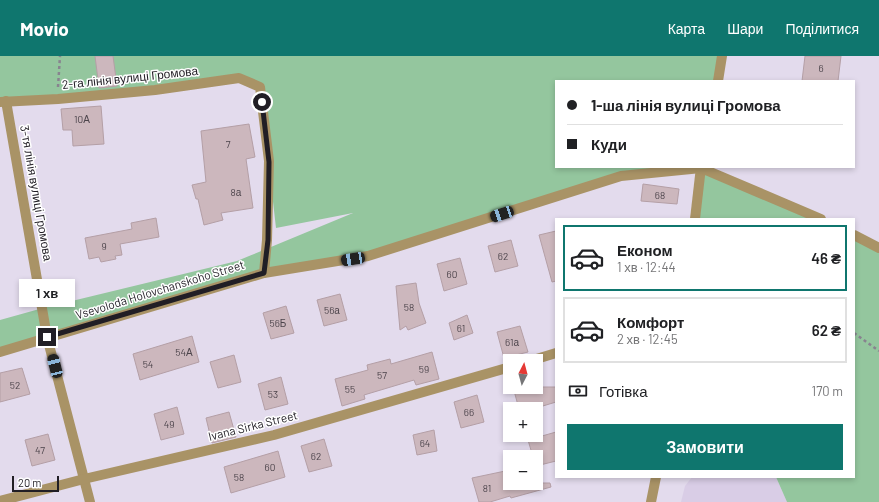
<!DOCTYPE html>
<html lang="uk">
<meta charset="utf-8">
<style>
body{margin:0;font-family:Barlow,sans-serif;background:#f2f2f2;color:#202124;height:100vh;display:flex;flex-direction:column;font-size:15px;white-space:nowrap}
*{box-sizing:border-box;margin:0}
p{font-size:13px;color:#757577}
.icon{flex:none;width:22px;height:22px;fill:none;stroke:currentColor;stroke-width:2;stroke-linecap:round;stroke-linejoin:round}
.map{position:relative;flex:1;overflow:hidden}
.drawer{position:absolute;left:555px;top:162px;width:300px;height:260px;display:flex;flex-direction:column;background:#fff;border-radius:0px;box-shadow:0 2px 6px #0003}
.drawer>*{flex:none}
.hud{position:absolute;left:555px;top:24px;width:300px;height:88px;border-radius:0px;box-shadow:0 2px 6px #0003;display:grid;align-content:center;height:88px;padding:0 12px;background:#fff}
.needle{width:26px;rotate:6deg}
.buttons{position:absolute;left:503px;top:298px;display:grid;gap:8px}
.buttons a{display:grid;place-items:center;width:40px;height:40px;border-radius:0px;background:#fff;box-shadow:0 2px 6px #0003;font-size:20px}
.scale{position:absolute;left:12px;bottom:10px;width:47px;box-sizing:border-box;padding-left:4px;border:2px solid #211e25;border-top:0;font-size:11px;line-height:14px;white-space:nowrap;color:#211e25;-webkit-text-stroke:3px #fff;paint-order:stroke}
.end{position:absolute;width:18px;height:18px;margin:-9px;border:5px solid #211e25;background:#fff;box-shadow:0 0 0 2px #fff}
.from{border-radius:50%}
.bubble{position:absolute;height:28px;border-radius:0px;background:#fff;box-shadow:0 2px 6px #0003;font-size:13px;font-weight:600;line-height:28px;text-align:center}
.car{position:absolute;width:12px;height:24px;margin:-12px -6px;border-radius:5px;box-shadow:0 0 3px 1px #0007;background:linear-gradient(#222 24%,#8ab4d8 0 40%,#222 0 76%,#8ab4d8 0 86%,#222 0)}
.hud b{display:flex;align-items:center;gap:14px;height:38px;font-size:15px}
.hud b+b{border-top:1px solid #e0e0e0}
.hud i{width:10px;height:10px;background:#202124}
ul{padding:7px 0 0;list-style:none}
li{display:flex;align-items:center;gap:12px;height:66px;margin:0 8px 6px;padding:0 4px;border:2px solid #e0e0e0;border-radius:0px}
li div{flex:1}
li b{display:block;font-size:15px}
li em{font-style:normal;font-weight:600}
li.current{border-color:#0f766e}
li>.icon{width:36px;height:36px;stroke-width:1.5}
.pay{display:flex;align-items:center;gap:10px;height:44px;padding:0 12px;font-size:15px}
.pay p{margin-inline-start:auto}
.button{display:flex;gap:8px;margin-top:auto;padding:8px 12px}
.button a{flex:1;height:46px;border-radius:0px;background:#0f766e;color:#fff;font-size:16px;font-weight:600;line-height:46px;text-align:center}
header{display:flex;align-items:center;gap:24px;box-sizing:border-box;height:56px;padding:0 20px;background:#0f766e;color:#fff}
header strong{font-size:19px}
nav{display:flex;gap:22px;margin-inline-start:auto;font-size:14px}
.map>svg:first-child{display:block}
.built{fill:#d9cde6}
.green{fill:#94c69e}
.building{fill:#ccb7bd;stroke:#b49fa6}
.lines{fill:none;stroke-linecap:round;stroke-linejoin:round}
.path{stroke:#88838f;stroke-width:2.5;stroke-dasharray:3 3;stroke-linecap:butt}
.minor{stroke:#a99366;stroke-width:10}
.tertiary{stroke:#a99366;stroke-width:10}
.route{stroke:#211e25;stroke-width:5}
.labels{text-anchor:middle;stroke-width:3;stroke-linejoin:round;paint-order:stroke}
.number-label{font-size:10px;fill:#4c444b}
.street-label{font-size:12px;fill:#211e25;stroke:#fff}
</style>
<header>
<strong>Movio</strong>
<nav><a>Карта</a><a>Шари</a><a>Поділитися</a></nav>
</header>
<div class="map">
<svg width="879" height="446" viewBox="0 0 879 446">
<rect width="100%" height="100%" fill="#e3dbed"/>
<!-- built -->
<path class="built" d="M692 421H776L787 446H681L685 430Z"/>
<!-- green -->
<g class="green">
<path d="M0 0H722L718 25H556V111H701L821 163H695L701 112 621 120 368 200 264 217 0 296V264L43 252 237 205 353 157 276 172 260 31 239 22 0 46Z"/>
<path d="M854 179 879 192V446H787L776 421H854Z"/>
</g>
<!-- building -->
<g class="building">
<path d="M95 0H113L117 30 99 32Z"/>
<path d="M805 0H841L838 25H802Z"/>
<path d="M101 50 104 88 73 90 72 74H63L61 53Z"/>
<path d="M249 68 255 101 246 103 253 152 221 157 223 164 204 169 198 143H196L192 129 206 126 201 75Z"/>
<path d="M643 128 679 133 677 148 641 145Z"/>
<path d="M156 162 159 181 120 188 122 199 115 200 116 203 101 206 99 201 89 203 85 182 132 173 131 167Z"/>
<path d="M556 175V225L552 226 539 179Z"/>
<path d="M511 184 518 210 495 216 488 190Z"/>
<path d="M460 202 467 228 444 235 437 208Z"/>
<path d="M416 227 419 247 426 267 408 274 406 270 400 274 396 230Z"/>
<path d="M340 238 347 264 324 270 317 244Z"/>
<path d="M286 250 294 277 271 283 263 257Z"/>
<path d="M467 259 473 277 454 284 449 267Z"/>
<path d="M520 270 528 296 504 302 497 276Z"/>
<path d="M192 280 199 306 140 324 133 298Z"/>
<path d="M432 296 439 323 416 329 414 324 364 339 365 343 342 350 335 323 368 314 367 309 390 303 391 308Z"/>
<path d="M234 299 241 326 218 332 210 306Z"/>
<path d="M22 312 30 338 0 346V317Z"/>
<path d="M281 321 288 348 265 354 258 328Z"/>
<path d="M513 331H556V346L533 353H519Z"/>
<path d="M477 339 484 366 461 372 454 346Z"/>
<path d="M177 351 184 378 161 384 154 358Z"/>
<path d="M229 356 236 381 212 387 206 362Z"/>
<path d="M434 374 437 395 417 399 413 379Z"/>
<path d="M556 376V405L536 410V401H533L528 384Z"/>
<path d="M48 378 55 404 32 410 25 384Z"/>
<path d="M324 383 332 410 309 416 301 390Z"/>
<path d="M278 395 285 421 231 437 224 411Z"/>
<path d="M510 414V427H550L551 431 511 442 510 440 490 446H479L472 422Z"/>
</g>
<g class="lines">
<!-- path -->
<g class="path">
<path d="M58 31 60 0"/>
<path d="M854 277 879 295"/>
</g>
<!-- minor -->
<g class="minor">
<path d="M718 25 722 0"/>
<path d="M6 45 47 281 90 446"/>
<path d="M0 46 58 43 155 34 239 22 260 31 269 105 267 184 264 217"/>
<path d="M695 163 701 111"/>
<path d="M0 296 264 217 368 200 621 120 701 112"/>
<path d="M530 305 556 297"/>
<path d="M0 445 84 423 274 379 510 311"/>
<path d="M651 446 656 421"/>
</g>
<!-- tertiary -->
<g class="tertiary">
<path d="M701 112 821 163"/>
<path d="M854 179 879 192"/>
</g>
</g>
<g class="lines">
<!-- route -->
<path class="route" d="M47 281 264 217 268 184 269 106 262 46"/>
</g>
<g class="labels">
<!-- number labels -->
<g class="number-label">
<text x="821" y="16">6</text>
<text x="82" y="67">10А</text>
<text x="228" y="92">7</text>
<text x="236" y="140">8а</text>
<text x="660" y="143">68</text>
<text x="104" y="194">9</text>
<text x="503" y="204">62</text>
<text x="452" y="222">60</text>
<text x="409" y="255">58</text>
<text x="332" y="258">56а</text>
<text x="278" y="271">56Б</text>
<text x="461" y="276">61</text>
<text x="512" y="290">61а</text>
<text x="184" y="300">54А</text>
<text x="148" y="312">54</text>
<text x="424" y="317">59</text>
<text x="382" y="323">57</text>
<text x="15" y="333">52</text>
<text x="350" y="337">55</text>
<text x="273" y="342">53</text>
<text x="469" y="360">66</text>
<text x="169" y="372">49</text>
<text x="425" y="391">64</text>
<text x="40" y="398">47</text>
<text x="316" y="404">62</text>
<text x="270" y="415">60</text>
<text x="239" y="425">58</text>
<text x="487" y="436">81</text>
</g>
<!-- street labels -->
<g class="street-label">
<text transform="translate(130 22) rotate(-6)" y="4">2-га лінія вулиці Громова</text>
<text transform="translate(36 137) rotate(80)" y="4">3-тя лінія вулиці Громова</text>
<text transform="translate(160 234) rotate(-17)" y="4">Vsevoloda Holovchanskoho Street</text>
<text transform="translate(253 370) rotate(-14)" y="4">Ivana Sirka Street</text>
</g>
</g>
</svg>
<div class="buttons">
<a><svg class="needle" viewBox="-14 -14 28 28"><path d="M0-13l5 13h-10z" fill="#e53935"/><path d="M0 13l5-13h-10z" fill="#757577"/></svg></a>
<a>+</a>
<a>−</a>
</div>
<div class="scale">20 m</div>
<i class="end from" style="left:262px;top:46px"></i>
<i class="end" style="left:47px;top:281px"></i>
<div class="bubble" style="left:19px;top:223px;width:56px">1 хв</div>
<i class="car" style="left:502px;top:158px;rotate:252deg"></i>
<i class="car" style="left:353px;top:203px;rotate:261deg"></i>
<i class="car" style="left:55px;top:310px;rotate:346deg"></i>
<div class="hud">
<b><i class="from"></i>1-ша лінія вулиці Громова</b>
<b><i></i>Куди</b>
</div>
<section class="drawer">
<ul>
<li class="current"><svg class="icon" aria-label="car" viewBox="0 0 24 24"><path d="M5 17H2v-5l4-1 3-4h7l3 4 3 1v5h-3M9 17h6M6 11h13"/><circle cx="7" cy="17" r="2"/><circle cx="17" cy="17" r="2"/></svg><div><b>Економ</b><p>1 хв · 12:44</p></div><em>46 ₴</em></li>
<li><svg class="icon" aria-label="car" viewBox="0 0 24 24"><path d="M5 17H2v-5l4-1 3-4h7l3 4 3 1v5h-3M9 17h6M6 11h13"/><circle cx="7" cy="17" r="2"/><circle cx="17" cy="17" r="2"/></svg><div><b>Комфорт</b><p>2 хв · 12:45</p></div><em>62 ₴</em></li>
</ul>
<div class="pay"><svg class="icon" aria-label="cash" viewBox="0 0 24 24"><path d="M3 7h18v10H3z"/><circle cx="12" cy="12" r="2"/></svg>Готівка<p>170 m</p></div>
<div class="button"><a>Замовити</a></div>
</section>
</div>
